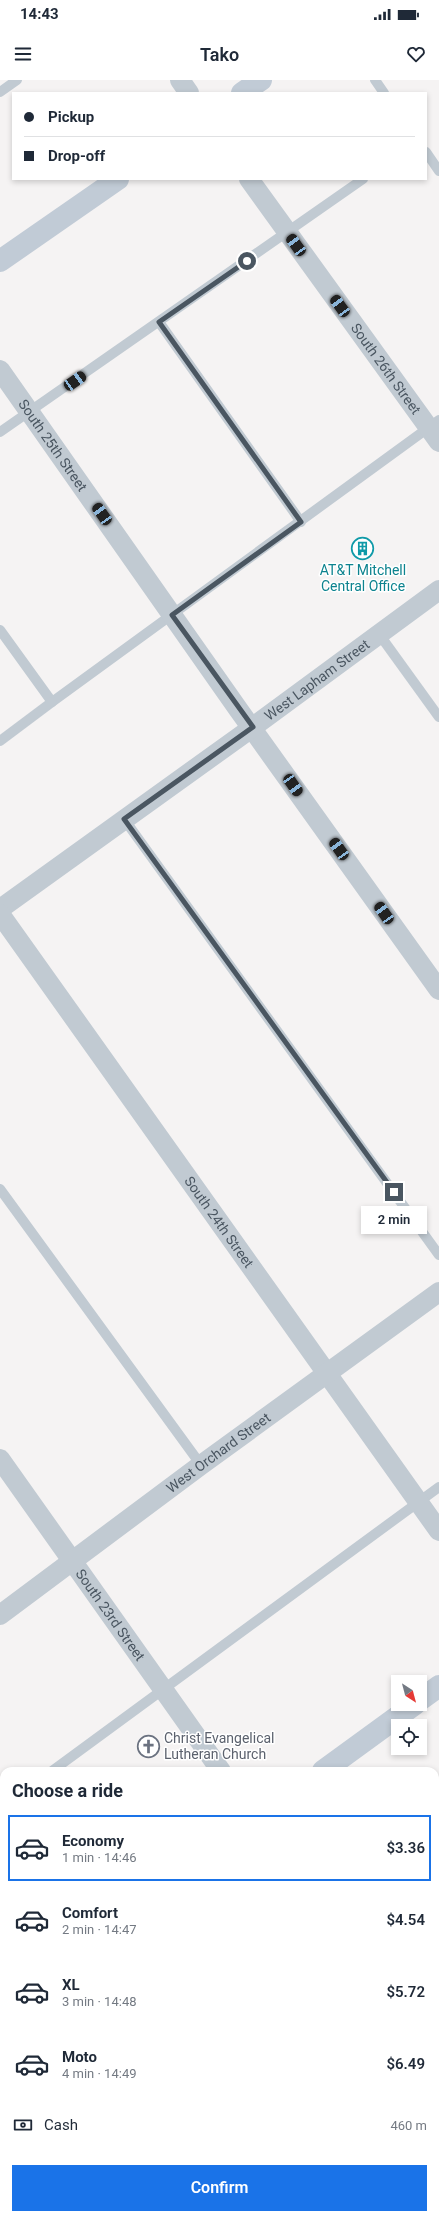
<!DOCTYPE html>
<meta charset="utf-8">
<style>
body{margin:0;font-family:Roboto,sans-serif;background:#f2f2f3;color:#1f2937;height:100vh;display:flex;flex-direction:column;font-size:15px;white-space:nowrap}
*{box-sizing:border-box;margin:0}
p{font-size:13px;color:#747a83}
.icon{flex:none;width:22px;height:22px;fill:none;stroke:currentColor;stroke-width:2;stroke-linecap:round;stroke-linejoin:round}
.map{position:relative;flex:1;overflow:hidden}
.drawer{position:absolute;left:0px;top:1687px;width:439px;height:452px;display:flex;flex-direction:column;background:#fff;border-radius:12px 12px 0 0;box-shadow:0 2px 6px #0003}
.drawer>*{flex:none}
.banner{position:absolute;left:12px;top:12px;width:415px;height:88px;border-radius:0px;box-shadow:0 2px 6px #0003;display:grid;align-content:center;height:88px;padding:0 12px;background:#fff}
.needle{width:26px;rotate:144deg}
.controls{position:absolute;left:391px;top:1595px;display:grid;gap:8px}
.controls a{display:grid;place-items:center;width:36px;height:36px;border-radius:0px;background:#fff;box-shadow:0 2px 6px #0003;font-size:20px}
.end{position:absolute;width:18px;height:18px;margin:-9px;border:5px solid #4a5661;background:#fff;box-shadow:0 0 0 2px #fff}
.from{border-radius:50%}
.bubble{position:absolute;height:28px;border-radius:0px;background:#fff;box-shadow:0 2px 6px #0003;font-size:13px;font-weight:600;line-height:28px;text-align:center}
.car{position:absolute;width:12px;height:24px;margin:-12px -6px;border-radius:5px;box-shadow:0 0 3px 1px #0007;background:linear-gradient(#222 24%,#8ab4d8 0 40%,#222 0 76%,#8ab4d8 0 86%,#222 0)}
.banner b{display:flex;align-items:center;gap:14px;height:38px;font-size:15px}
.banner b+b{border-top:1px solid #e0e1e3}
.banner i{width:10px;height:10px;background:#1f2937}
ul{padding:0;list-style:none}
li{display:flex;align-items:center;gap:12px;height:66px;margin:0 8px 6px;padding:0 4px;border:2px solid transparent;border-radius:0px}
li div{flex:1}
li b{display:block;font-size:15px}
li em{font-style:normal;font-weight:600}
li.active{border-color:#1a73e8}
li>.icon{width:36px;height:36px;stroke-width:1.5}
h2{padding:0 12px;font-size:18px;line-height:48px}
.pay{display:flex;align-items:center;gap:10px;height:44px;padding:0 12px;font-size:15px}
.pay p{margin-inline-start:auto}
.cta{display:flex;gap:8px;margin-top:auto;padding:8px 12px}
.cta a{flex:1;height:46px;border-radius:0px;background:#1a73e8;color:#fff;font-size:16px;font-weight:600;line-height:46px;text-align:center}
.status{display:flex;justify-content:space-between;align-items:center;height:28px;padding:0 20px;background:#fff;direction:ltr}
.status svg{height:11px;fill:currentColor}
header{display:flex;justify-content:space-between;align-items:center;height:52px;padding:0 12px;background:#fff;font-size:18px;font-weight:600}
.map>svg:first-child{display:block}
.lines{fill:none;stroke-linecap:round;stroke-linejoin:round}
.lane{stroke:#c1cad2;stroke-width:10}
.street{stroke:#c1cad2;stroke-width:20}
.secondary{stroke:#c1cbd6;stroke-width:22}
.route{stroke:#4a5661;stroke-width:5}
.labels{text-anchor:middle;stroke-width:3;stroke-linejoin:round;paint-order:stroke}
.street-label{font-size:14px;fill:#4a5661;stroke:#fff}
.culture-label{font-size:14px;fill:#0d838f;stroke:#fff}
.worship-label{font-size:14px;fill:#5b616d;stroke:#fff;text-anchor:start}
</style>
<div class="status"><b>14:43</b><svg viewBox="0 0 49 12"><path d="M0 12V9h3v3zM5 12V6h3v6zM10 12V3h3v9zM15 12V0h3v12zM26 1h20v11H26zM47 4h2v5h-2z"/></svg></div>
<header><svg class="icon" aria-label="menu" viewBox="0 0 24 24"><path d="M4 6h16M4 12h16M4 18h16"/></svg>Tako<svg class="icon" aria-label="heart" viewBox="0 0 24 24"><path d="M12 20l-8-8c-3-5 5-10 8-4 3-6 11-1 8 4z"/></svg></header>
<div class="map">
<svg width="439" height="2139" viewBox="0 0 439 2139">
<rect width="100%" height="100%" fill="#f5f3f3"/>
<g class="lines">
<!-- lane -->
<g class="lane">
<path d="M375 0 384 13"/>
<path d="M0 12 17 0"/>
<path d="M426 72 439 91"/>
<path d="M159 242 301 442"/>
<path d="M0 352 363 99"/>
<path d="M0 550 52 622 439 340"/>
<path d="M379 554 439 637"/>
<path d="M0 661 52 622"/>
<path d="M124 739 439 1175"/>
<path d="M0 1109 201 1385"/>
<path d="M52 1691 439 1407"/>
<path d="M0 1729 4 1726"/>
<path d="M435 1782 439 1779"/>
<path d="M352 2135 355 2139"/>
</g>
<!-- street -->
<g class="street">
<path d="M180 0 189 13"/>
<path id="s1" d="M249 99 439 362"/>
<path id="s2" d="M0 290 238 629 439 910"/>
<path id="s3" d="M0 829 253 647 439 510"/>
<path id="s4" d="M0 834 439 1451"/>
<path id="s5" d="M0 1379 221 1691"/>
<path id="s6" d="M0 1535 201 1385 439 1212"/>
<path d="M435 1983 439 1989"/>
<path d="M154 2135 157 2139"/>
</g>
<!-- secondary -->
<g class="secondary">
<path d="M242 13 261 0"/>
<path d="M0 181 118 99"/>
<path d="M420 1620 439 1606"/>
<path d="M323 1691 415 1624"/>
<path d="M0 1930 4 1927"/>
</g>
</g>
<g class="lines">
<!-- route -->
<path class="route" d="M247 181 159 242 301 442 172 535 253 647 124 739 394 1112"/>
</g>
<!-- icons -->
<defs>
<symbol id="building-ring" viewBox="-11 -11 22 22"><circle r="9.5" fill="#fff" stroke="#0f9aa8" stroke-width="1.5"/><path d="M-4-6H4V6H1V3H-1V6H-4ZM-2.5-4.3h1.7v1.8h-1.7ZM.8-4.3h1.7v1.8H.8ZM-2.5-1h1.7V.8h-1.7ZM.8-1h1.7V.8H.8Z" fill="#0f9aa8"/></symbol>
<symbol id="church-ring" viewBox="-11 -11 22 22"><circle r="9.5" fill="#fff" stroke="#6b7280" stroke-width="1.5"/><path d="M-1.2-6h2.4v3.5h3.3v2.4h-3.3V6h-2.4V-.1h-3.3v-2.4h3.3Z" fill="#6b7280"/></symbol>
</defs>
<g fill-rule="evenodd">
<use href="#building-ring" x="350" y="456" width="25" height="25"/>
<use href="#church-ring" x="136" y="1654" width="25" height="25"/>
</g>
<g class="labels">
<!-- street labels -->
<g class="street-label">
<text dy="5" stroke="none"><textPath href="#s1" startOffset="234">South 26th Street</textPath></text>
<text dy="5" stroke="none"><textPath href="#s2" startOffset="92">South 25th Street</textPath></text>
<text dy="5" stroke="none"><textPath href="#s3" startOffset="391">West Lapham Street</textPath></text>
<text dy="5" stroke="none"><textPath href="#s4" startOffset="378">South 24th Street</textPath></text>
<text dy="5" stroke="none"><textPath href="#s6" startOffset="272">West Orchard Street</textPath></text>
<text dy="5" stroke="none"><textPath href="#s5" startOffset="191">South 23rd Street</textPath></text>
</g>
<!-- culture labels -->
<g class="culture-label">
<text x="363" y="495">AT&amp;T Mitchell<tspan x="363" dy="16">Central Office</tspan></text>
</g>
<!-- worship labels -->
<g class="worship-label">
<text x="164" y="1663">Christ Evangelical<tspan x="164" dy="16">Lutheran Church</tspan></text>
</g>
</g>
</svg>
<div class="controls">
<a><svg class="needle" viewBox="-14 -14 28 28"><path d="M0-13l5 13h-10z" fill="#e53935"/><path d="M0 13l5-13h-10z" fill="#747a83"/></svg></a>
<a><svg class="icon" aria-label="locate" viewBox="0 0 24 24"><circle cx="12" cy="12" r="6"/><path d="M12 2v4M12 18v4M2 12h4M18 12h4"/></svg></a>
</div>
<i class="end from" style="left:247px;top:181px"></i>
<i class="end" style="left:394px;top:1112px"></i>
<div class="bubble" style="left:361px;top:1126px;width:66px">2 min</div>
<i class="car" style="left:296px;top:165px;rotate:324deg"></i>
<i class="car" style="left:340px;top:226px;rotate:324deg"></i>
<i class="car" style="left:75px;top:301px;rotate:55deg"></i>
<i class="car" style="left:102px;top:434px;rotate:325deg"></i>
<i class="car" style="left:293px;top:705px;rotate:145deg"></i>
<i class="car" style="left:339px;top:769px;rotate:325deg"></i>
<i class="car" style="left:384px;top:833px;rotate:325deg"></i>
<div class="banner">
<b><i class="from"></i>Pickup</b>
<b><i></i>Drop-off</b>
</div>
<section class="drawer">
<h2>Choose a ride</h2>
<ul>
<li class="active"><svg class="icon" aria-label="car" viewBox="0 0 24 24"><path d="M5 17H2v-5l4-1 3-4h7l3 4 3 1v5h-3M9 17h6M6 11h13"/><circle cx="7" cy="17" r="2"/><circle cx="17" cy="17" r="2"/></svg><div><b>Economy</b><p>1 min · 14:46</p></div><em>$3.36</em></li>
<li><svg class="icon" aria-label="car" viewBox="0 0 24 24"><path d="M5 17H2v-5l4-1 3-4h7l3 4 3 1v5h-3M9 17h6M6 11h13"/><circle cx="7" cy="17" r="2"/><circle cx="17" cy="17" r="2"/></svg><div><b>Comfort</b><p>2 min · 14:47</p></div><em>$4.54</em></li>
<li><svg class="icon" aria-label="car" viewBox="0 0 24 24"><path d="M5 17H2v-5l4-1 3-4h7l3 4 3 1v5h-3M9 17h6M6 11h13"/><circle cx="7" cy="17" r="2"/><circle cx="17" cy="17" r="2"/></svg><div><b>XL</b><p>3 min · 14:48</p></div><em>$5.72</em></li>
<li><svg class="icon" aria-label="car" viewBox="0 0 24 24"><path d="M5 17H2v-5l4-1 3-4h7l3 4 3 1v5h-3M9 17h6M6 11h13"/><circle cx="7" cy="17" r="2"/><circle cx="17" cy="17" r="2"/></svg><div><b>Moto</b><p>4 min · 14:49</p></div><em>$6.49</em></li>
</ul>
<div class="pay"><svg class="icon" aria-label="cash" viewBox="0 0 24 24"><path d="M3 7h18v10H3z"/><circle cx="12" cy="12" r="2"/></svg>Cash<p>460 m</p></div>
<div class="cta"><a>Confirm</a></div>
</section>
</div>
